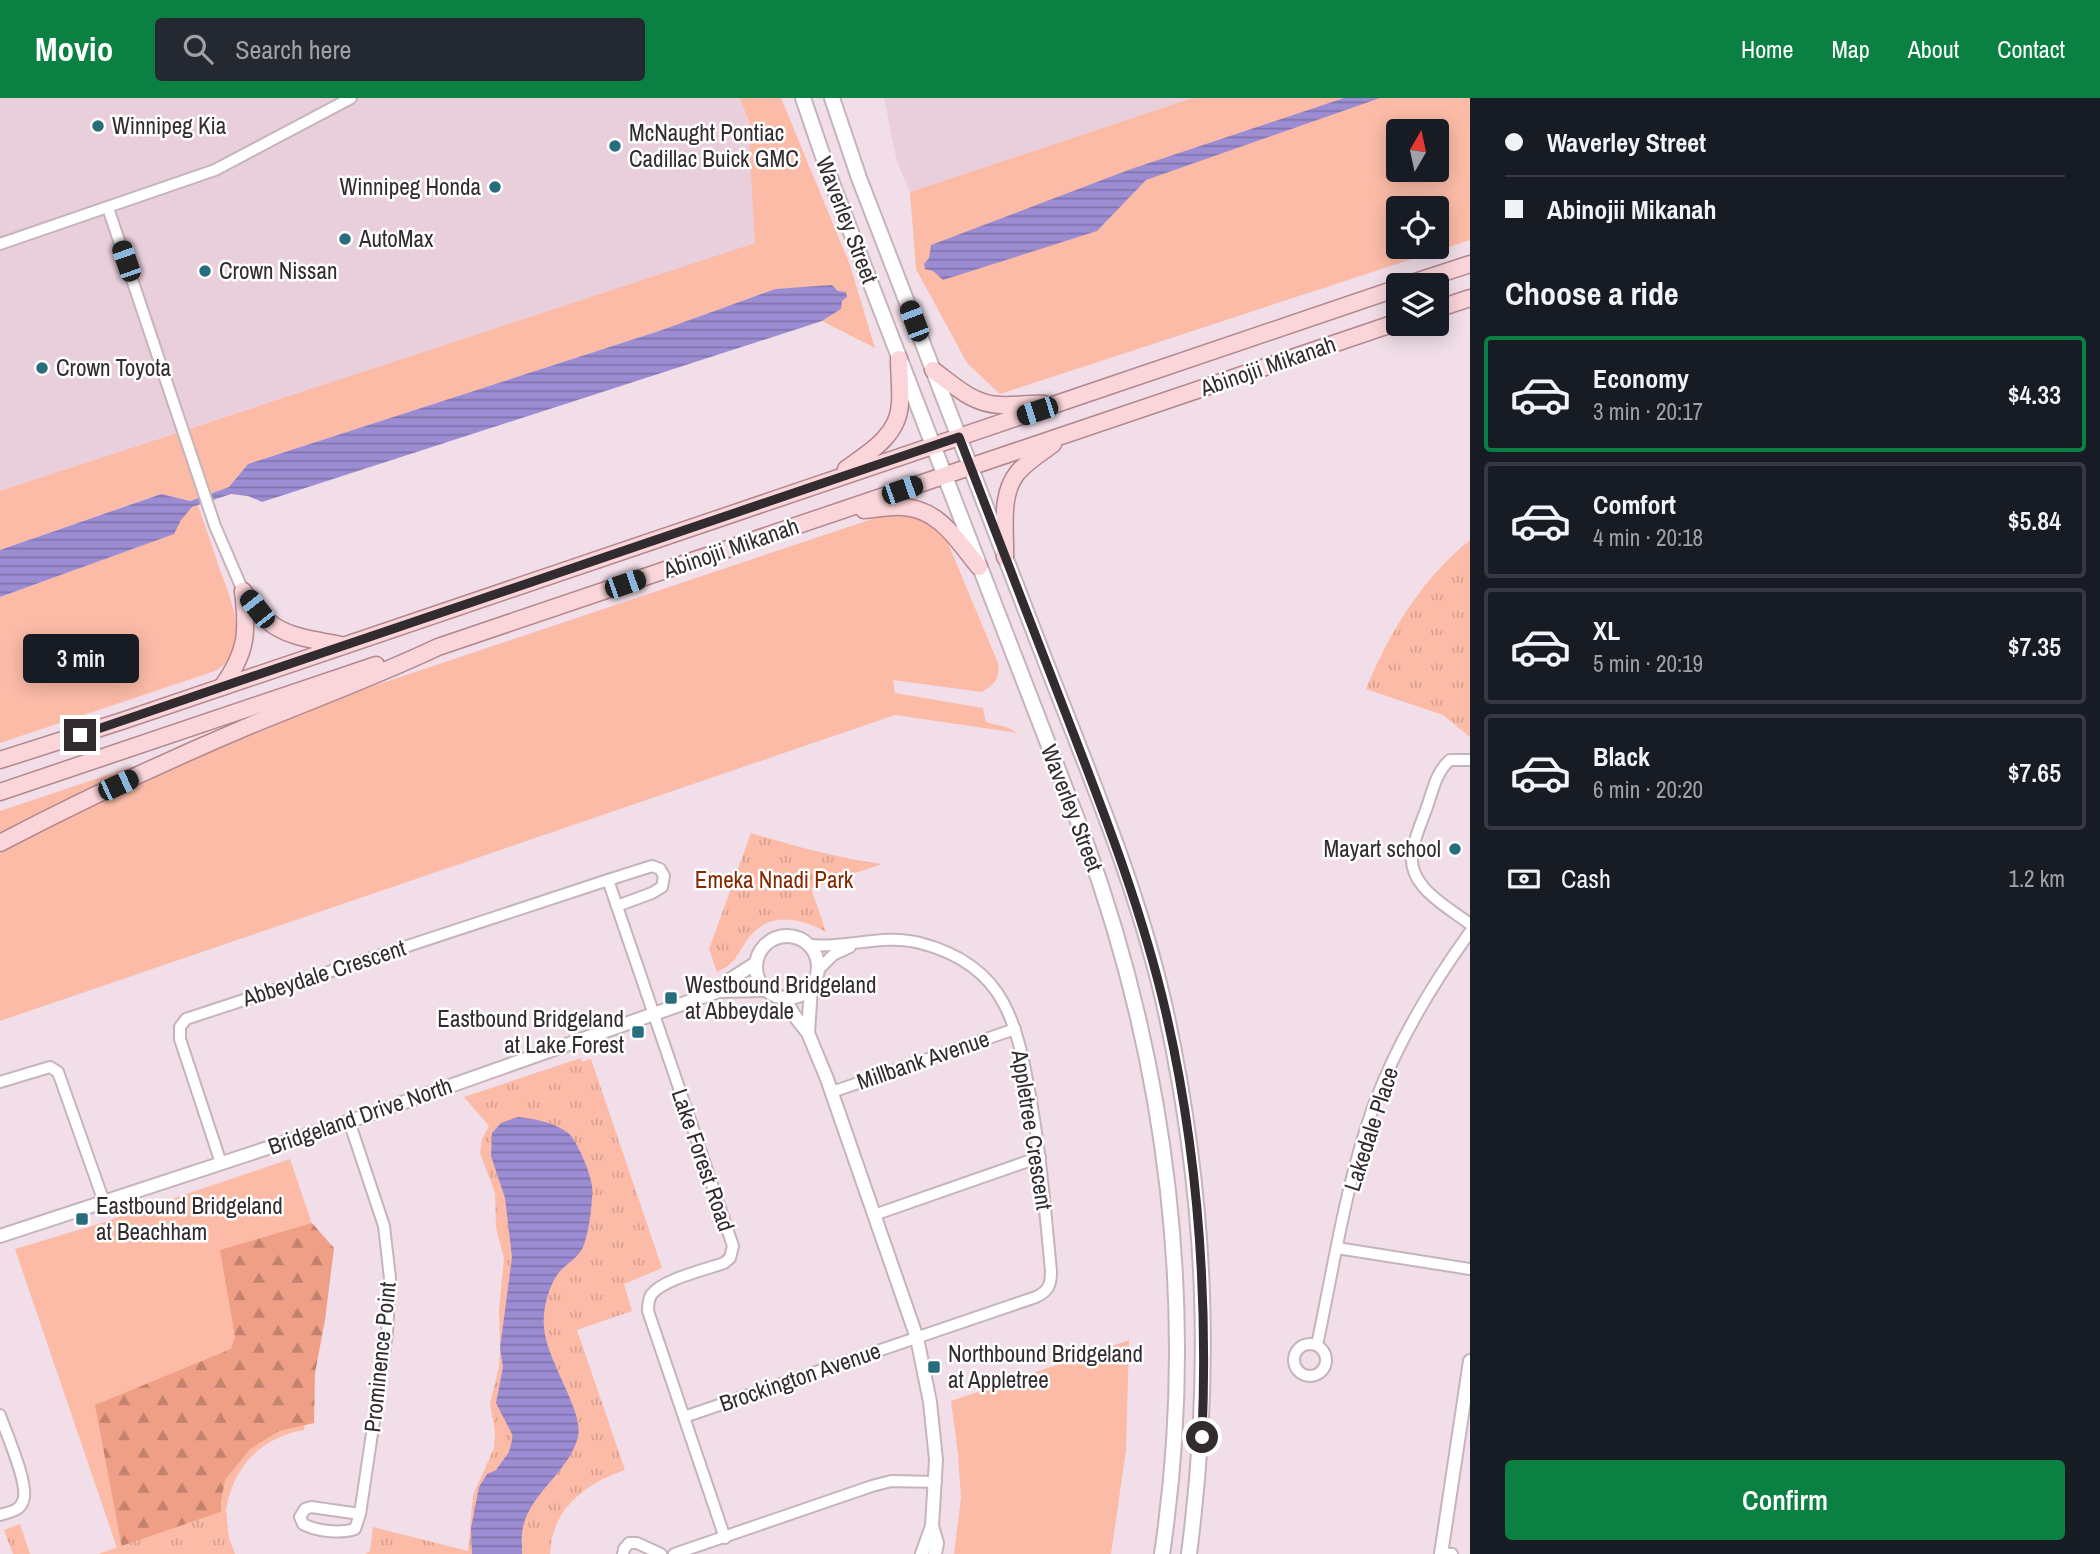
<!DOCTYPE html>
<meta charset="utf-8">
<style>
body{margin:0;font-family:"Archivo Narrow",sans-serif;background:#242831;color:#f1f3f6;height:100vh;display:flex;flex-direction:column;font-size:26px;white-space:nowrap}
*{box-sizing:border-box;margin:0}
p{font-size:23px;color:#9ea1a6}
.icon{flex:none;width:38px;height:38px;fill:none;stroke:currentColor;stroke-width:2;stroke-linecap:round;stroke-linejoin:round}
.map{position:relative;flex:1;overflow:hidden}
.side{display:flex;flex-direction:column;background:#171b24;width:630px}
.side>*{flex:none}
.guide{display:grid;align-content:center;height:154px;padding:0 35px;background:#171b24}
.needle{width:46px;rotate:9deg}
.fabs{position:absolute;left:1386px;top:21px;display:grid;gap:14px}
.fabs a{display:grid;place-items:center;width:63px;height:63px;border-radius:7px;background:#171b24;box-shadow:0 4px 18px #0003;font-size:35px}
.end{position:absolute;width:32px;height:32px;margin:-16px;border:9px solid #322b2f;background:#fff;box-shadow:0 0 0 4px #fff}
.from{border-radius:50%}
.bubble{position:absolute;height:49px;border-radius:7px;background:#171b24;box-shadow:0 4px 18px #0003;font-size:23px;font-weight:600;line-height:49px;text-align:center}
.car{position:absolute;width:21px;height:42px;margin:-21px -10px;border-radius:9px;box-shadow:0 0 5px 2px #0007;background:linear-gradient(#222 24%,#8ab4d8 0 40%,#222 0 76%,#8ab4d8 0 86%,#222 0)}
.guide b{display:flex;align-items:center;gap:24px;height:66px;font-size:26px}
.guide b+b{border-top:2px solid #363941}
.guide i{width:18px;height:18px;background:#f1f3f6}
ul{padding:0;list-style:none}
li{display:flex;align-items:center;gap:21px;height:116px;margin:0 14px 10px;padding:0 21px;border:4px solid #363941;border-radius:7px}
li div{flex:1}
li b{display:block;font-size:26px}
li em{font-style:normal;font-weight:600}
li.on{border-color:#0b8043}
li>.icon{width:63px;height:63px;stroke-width:1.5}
h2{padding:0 35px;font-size:32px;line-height:84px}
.pay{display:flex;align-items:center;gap:18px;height:77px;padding:0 35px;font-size:26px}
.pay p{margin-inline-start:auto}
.cta{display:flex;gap:14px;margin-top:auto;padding:14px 35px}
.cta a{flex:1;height:80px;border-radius:7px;background:#0b8043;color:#fff;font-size:28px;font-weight:600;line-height:80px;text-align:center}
header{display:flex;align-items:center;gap:42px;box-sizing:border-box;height:98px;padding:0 35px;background:#0b8043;color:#fff}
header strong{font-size:33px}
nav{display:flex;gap:38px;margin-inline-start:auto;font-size:24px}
.search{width:490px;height:63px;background:#242831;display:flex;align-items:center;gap:18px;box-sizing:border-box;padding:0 24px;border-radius:7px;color:#9ea1a6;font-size:26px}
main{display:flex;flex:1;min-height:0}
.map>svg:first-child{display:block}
.built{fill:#e9cfdc}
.green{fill:#fbbba7;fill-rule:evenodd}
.forest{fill:url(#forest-firs)}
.park{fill:url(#park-tufts)}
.water{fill:url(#water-rules)}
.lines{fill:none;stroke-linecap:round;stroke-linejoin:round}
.minor-casing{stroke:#c6b4bc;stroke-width:14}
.tertiary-casing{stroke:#c6b4bc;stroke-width:16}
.secondary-casing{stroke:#c6b4bc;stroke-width:18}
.primary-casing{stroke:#b2878d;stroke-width:19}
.minor{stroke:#fff;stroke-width:10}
.tertiary{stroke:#fff;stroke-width:12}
.secondary{stroke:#fff;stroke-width:14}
.primary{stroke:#fad5d9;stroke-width:16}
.route{stroke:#322b2f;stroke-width:9}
.poi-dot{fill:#286d7d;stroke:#fff;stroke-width:2.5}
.labels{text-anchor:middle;stroke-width:5;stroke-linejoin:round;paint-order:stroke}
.poi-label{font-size:23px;fill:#322b2f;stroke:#fff;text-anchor:start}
.street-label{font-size:23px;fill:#322b2f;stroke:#fff}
.park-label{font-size:23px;fill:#832800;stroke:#fff}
</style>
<header>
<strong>Movio</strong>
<div class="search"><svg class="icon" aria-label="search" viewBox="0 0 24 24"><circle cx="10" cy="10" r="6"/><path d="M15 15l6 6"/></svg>Search here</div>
<nav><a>Home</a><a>Map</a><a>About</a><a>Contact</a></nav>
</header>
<main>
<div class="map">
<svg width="1470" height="1456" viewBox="0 0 1470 1456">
<defs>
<pattern id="forest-firs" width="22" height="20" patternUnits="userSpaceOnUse" patternTransform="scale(1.75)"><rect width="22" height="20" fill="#ef9f85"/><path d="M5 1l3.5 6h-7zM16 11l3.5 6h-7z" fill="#c2826d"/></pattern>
<pattern id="park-tufts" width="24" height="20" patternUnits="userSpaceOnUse" patternTransform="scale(1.75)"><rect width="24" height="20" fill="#fbbba7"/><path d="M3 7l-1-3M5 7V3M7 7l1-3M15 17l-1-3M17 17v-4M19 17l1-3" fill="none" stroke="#d8a190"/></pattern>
<pattern id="water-rules" width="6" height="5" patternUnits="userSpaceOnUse" patternTransform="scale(1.75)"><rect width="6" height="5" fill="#9c8dd3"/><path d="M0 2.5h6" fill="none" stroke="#8073ac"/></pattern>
</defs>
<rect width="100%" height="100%" fill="#f1dee8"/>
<!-- built -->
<g class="built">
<path d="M0 0H740L755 40 749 44 756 145 0 393Z"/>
<path d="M884 0H1192L910 94 897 64Z"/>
</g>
<!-- green -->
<g class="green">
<path d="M740 0H781L850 167 875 250 822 223 841 211 802 190 775 191 659 233 248 366 229 389 189 403 160 396 0 452V393L755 145 749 44 755 40Z"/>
<path d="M1192 0H1470V142L1000 296 967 265 916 171 910 94ZM1398 33H1437V72H1398ZM1398 110H1437V149H1398Z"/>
<path d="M198 407C205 427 212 448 219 469 230 500 254 551 215 573L0 645V499L173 436C179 424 185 411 198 407Z"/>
<path d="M890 417C918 417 928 422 947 443L998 565C1000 581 995 586 982 594L893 582 895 595 983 610 986 624 1006 629 1018 635 895 617 0 923V713L872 421Z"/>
<path d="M290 1061 318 1144 321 1222 304 1332C260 1340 233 1369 226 1412L117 1450 15 1151 95 1127Z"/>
<path d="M1129 1242 1126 1352 1111 1456H954L961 1399 958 1356 951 1303Z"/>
</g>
<!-- forest -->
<path class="forest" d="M312 1125 334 1150 325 1222 315 1275 314 1325 279 1333 250 1351 225 1382 221 1404 222 1444 123 1455 95 1307 231 1251 235 1239 220 1152Z"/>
<!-- park -->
<g class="park">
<path d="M1470 442V639L1443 617 1366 591C1390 533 1421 482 1470 442Z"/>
<path d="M751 735C794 748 837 760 882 766L811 790 826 834C799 819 767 813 747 842 737 857 734 867 717 874L709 851Z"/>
<path d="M581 960 582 964 591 961 662 1170 624 1186 632 1213 577 1232 625 1372C585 1386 552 1410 550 1456H365L370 1453 373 1429 468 1453 473 1397 494 1350 495 1334 490 1305 499 1269 500 1250 499 1213 504 1160 496 1130 495 1095 480 1055 482 1041 489 1028 464 999Z"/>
<path d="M226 1412 229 1440 235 1456H98Z"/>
<path d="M20 1426 30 1456H13L4 1432Z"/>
</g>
<!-- water -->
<g class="water">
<path d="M1344 0H1380L1146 82 1097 133 943 182 933 173 925 171 924 166 929 160 931 147 1131 71Z"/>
<path d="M832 187 838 193 846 194 847 199 842 203 841 211 822 223 262 404 248 398 231 396 192 409 181 422 174 436 0 499V452L161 396 190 403 229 389 248 366 659 233 775 191Z"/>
<path d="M518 1019C535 1021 554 1024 568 1035 577 1042 591 1076 592 1088 593 1102 589 1138 582 1151 578 1159 567 1166 560 1173 549 1186 542 1212 544 1229 546 1263 584 1312 578 1339 569 1374 531 1394 523 1429 521 1437 522 1448 522 1456H472L471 1430 479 1389 487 1376 496 1372 509 1354 513 1338 496 1305 503 1269 500 1250 512 1159 505 1100 491 1058 492 1035 501 1025Z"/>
</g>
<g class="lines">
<defs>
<g id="minor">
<path d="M108 110 215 428 243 493"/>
<path d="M0 146 215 72 351 0"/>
<path d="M1470 662H1450C1436 674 1433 692 1427 709 1422 723 1416 736 1413 750 1404 787 1445 807 1470 826"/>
<path d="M608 782 652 768 660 771 664 778 662 789 652 795 617 808"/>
<path d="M819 871 833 857 850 849"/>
<path d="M0 984 50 969 58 974 104 1104"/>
<path d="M832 994 1015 931"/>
<path d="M349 1023 384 1128 390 1180 387 1235 360 1416 355 1431C340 1436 316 1433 303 1426L300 1419 305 1411 311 1409 360 1416"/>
<path d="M221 1065 180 941V929L186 921 608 782 733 1148 730 1160 724 1165C705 1172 663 1181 651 1197 649 1201 648 1208 648 1213L725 1440"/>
<path d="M874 1117 1040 1059"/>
<path d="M1337 1150 1470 1171"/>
<circle cx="1310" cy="1262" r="16"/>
<path d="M1317 1247C1334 1167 1346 1084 1374 1007 1397 945 1431 888 1470 834"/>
<path d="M0 1317C6 1335 30 1388 23 1403 20 1413 9 1414 0 1417"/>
<path d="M684 1319 1036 1199C1049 1193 1051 1186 1051 1173 1045 1111 1040 1048 1028 987 1023 960 1017 931 1004 906 987 873 955 854 920 845 883 835 847 851 810 847"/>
<path d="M1441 1455 1452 1456"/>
<path d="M623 1456 624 1451 629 1445H637L661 1456"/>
<path d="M674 1456 872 1388 891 1383 936 1384"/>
</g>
<g id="tertiary">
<circle cx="787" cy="869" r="31"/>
<path d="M719 893 731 881 756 865"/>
<path d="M784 900 794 917 808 935 827 981 917 1240 930 1304 936 1362 932 1428 922 1456"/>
<path d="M808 935 811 889"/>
<path d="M0 1138 362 1019 719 893 767 892"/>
<path d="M932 1428 937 1445 935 1456"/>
<path d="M1441 1456 1470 1263"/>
</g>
<g id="secondary">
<path d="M803 0 832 85 1084 739C1168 969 1198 1214 1162 1456"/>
<path d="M832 0 859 80C921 239 982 398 1043 557 1089 676 1140 794 1167 919 1206 1101 1213 1271 1189 1456"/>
</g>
<g id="primary">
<path d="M1406 187 1470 166"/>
<path d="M1437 211 1470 200"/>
<path d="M933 272C954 287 972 306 1000 307 1014 308 1029 305 1044 306"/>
<path d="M846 371C870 354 899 337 900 305 901 290 899 276 899 261"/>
<path d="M864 412C877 411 890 408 903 409 940 411 958 444 979 469"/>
<path d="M1005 459C1006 431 999 397 1018 374 1028 363 1041 355 1053 346"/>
<path d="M243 493C251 503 258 514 268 523 287 540 317 542 341 547"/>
<path d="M222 589C247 554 248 535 243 493"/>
<path d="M0 662 122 623 1398 190"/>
<path d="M0 694 376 567"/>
<path d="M0 745C82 702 166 663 251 627 314 601 377 578 438 549L1398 224"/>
</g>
</defs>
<!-- minor casing -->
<use href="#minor" class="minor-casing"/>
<!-- tertiary casing -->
<use href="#tertiary" class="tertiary-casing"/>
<!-- secondary casing -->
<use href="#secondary" class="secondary-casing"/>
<!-- primary casing -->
<use href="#primary" class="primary-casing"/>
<!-- minor -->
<use href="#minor" class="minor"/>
<!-- tertiary -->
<use href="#tertiary" class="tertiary"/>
<!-- secondary -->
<use href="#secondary" class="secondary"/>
<!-- primary -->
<use href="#primary" class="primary"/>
</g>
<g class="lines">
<!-- route -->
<path class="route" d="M80 637 959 339C996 434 1032 529 1069 624 1106 720 1143 815 1166 915 1198 1054 1208 1196 1202 1339"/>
</g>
<!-- markers -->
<g class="poi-dot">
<circle cx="98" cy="28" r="7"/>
<circle cx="615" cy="48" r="7"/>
<circle cx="495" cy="89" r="7"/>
<circle cx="345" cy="141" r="7"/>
<circle cx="205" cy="173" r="7"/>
<circle cx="42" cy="270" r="7"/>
<circle cx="1455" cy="751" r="7"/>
<rect x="664" y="893" width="14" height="14" rx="3.5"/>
<rect x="631" y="927" width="14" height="14" rx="3.5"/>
<rect x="75" y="1114" width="14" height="14" rx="3.5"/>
<rect x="927" y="1262" width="14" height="14" rx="3.5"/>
</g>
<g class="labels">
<!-- poi labels -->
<g class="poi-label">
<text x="112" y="36">Winnipeg Kia</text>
<text x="629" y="43">McNaught Pontiac<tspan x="629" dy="26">Cadillac Buick GMC</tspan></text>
<text x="481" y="97" text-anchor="end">Winnipeg Honda</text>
<text x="359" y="149">AutoMax</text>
<text x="219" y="181">Crown Nissan</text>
<text x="56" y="278">Crown Toyota</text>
<text x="1441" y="759" text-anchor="end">Mayart school</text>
<text x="685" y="895">Westbound Bridgeland<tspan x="685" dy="26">at Abbeydale</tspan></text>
<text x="624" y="929" text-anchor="end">Eastbound Bridgeland<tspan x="624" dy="26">at Lake Forest</tspan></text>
<text x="96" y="1116">Eastbound Bridgeland<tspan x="96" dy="26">at Beachham</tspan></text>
<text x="948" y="1264">Northbound Bridgeland<tspan x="948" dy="26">at Appletree</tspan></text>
</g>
<!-- street labels -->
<g class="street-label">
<text transform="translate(847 122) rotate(69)" y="8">Waverley Street</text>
<text transform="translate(1268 268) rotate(-19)" y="8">Abinojii Mikanah</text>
<text transform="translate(731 450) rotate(-19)" y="8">Abinojii Mikanah</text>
<text transform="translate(1072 710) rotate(69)" y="8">Waverley Street</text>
<text transform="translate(324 875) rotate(-18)" y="8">Abbeydale Crescent</text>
<text transform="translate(923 962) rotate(-19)" y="8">Millbank Avenue</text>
<text transform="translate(360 1018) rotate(-19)" y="8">Bridgeland Drive North</text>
<text transform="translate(1371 1031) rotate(-72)" y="8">Lakedale Place</text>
<text transform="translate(1032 1032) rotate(81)" y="8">Appletree Crescent</text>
<text transform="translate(703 1062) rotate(71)" y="8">Lake Forest Road</text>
<text transform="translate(380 1259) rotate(-84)" y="8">Prominence Point</text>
<text transform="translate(800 1279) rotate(-19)" y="8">Brockington Avenue</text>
</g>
<!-- park labels -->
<g class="park-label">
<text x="774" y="790">Emeka Nnadi Park</text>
</g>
</g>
</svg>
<div class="fabs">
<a><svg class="needle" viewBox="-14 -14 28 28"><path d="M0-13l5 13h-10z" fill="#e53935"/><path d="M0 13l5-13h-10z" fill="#9ea1a6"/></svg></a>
<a><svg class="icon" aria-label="locate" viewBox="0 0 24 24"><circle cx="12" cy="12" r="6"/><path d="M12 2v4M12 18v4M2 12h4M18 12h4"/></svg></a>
<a><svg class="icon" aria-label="layers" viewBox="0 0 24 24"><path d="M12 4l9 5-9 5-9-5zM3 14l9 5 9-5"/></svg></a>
</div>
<i class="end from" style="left:1202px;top:1339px"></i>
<i class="end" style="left:80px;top:637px"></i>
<div class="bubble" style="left:23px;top:536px;width:116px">3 min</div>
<i class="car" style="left:126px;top:163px;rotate:341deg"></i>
<i class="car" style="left:914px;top:223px;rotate:339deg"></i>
<i class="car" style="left:1037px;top:313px;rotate:252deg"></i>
<i class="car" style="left:902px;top:392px;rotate:71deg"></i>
<i class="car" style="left:625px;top:486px;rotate:71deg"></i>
<i class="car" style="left:257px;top:511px;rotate:322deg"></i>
<i class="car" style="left:118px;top:687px;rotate:65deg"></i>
</div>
<section class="side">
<div class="guide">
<b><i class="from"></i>Waverley Street</b>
<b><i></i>Abinojii Mikanah</b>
</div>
<h2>Choose a ride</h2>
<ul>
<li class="on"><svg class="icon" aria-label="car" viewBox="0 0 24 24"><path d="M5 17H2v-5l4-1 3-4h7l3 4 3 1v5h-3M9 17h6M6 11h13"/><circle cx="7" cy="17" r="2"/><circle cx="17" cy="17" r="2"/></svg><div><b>Economy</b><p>3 min · 20:17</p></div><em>$4.33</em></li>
<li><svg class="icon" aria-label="car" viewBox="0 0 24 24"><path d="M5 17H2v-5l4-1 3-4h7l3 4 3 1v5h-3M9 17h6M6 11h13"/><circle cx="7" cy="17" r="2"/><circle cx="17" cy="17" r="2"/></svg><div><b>Comfort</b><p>4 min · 20:18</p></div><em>$5.84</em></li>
<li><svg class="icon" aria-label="car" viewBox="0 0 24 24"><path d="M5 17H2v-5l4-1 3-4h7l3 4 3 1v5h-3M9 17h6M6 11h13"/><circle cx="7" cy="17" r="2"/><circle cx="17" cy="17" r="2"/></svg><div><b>XL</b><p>5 min · 20:19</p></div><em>$7.35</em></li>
<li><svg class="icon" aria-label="car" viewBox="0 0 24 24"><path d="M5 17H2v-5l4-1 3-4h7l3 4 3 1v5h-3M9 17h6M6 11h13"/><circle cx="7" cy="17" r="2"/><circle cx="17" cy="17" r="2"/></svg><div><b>Black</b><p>6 min · 20:20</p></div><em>$7.65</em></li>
</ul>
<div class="pay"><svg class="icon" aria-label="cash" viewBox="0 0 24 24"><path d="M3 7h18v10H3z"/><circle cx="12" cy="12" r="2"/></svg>Cash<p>1.2 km</p></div>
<div class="cta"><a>Confirm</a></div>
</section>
</main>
